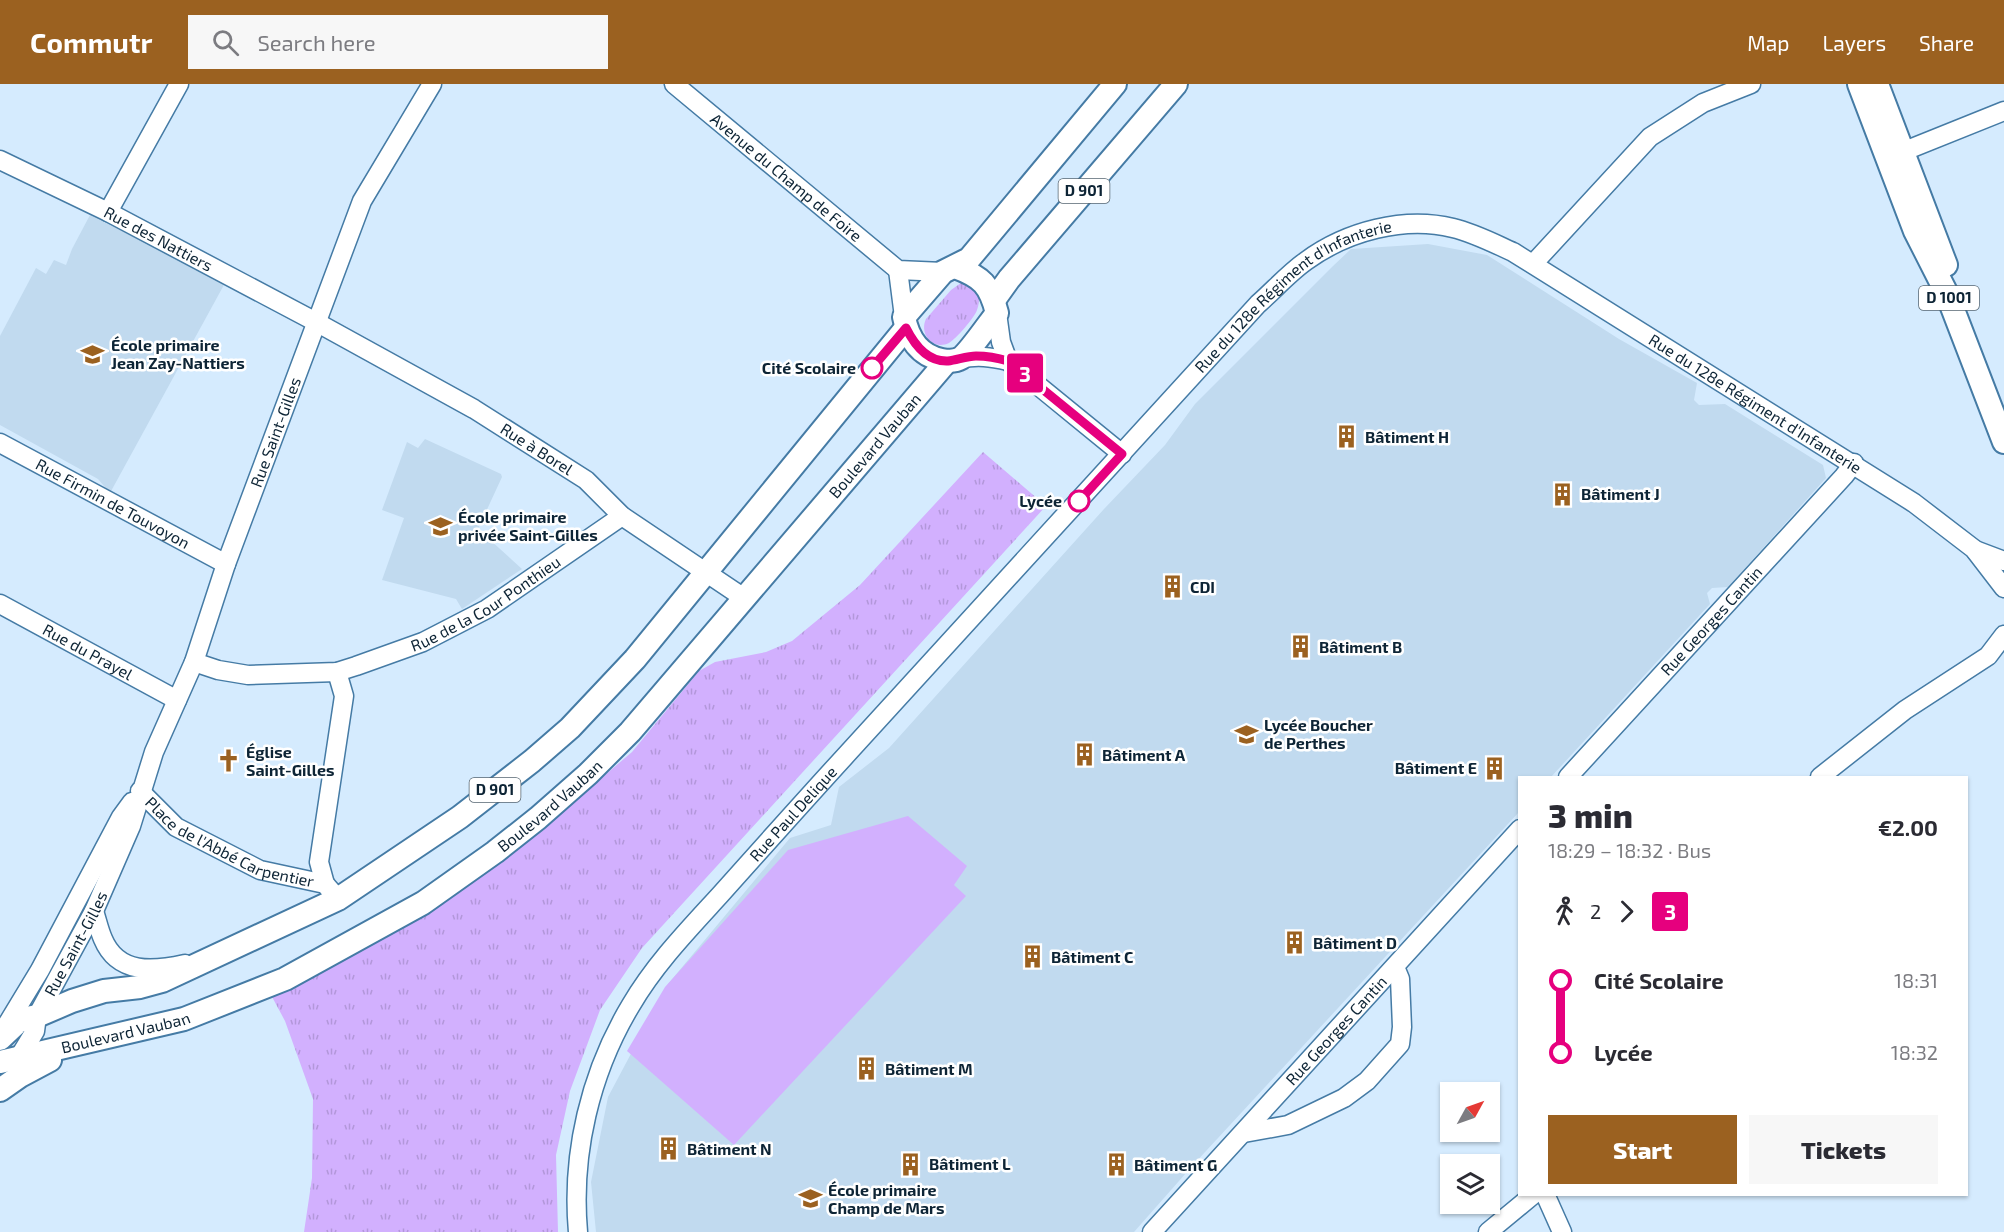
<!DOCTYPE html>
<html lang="en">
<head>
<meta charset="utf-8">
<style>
	body { margin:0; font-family:"Exo 2",sans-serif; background:#f7f7f7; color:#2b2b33; height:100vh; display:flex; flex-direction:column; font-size:22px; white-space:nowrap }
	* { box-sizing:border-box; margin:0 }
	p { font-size:20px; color:#7c7c81 }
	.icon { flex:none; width:33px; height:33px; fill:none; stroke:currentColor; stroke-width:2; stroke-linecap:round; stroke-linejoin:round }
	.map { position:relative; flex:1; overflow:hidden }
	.details { position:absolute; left:1518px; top:692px; width:450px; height:420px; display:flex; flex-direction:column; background:#fff; border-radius:0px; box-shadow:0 2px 4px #0004 }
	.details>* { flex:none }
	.badge { padding:0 12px; border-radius:4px; font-size:21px; line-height:39px }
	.needle { width:39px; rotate:50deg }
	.controls { position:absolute; left:1440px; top:998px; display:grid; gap:12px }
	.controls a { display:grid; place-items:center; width:60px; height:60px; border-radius:0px; background:#fff; box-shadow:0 2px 4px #0004; font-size:30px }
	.map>.badge { position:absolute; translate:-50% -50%; box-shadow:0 0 0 3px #fff }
	.legs { display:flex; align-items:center; gap:9px; height:66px; padding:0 30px; font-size:20px }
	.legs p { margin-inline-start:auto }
	.headline { display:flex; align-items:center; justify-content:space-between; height:102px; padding:0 30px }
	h1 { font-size:33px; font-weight:800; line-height:45px }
	.cta { display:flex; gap:12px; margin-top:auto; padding:12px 30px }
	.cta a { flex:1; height:69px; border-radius:0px; background:#9b6120; color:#fff; font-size:24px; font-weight:800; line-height:69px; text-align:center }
	.cta a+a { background:#f7f7f7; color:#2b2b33 }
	ul { padding:0 30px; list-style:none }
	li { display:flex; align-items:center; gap:21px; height:72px; font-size:22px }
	li i { display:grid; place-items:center; width:9px; height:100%; margin:0 8px; background:currentColor }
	li i::after { content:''; width:15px; height:15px; margin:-8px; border:4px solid; border-radius:50%; background:#fff }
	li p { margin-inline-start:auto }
	li:first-child i { background:linear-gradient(#0000 50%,currentColor 0) }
	li:last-child i { background:linear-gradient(currentColor 50%,#0000 0) }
	header { display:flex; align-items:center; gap:36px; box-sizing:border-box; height:84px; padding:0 30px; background:#9b6120; color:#fff }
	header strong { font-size:28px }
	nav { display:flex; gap:33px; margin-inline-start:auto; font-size:21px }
	.search { width:420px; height:54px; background:#f7f7f7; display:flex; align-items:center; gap:15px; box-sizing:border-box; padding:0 21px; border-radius:0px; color:#7c7c81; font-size:22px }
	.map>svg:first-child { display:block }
	.built { fill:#c1daef }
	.grass { fill:url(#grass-tufts) }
	.pitch { fill:#d2b0fe }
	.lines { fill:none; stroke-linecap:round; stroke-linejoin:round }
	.minor-casing { stroke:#457ba5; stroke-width:21 }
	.major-casing { stroke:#457ba5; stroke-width:26 }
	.minor { stroke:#fff; stroke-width:18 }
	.major { stroke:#fff; stroke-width:22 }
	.line-1-casing { stroke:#fff; stroke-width:14 }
	.line-1 { stroke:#e6007e; stroke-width:9 }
	.stop-1-dot { fill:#fff; stroke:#e6007e; stroke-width:3 }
	.labels { text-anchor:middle; stroke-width:5; stroke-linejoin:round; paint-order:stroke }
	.shield { fill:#fff; stroke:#566672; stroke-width:1.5 }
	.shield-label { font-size:15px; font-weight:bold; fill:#0d2435 }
	.street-label { font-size:16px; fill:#0d2435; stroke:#fff }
	.poi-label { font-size:16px; font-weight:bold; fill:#0d2435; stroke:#fff; text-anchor:start }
	.stop-label { font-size:16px; font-weight:bold; fill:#0d2435; stroke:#fff; text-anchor:end }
</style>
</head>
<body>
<header>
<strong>Commutr</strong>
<div class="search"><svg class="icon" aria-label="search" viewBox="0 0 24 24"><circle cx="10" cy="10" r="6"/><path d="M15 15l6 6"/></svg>Search here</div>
<nav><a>Map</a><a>Layers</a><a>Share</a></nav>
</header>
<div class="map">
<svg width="2004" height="1148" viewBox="0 0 2004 1148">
	<defs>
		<pattern id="grass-tufts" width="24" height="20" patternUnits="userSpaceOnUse" patternTransform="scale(1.5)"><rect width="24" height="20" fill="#d2b0fe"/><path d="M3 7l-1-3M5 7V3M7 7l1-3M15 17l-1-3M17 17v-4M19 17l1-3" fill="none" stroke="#b397da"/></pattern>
	</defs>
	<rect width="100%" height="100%" fill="#d5ebfe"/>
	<!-- built -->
	<g class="built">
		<polygon points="90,131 225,199 110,409 98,395 0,341 0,252 36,184 46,190 54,176 66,181 72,165"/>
		<polygon points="1428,160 1487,171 1619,255 1697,299 1694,316 1699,321 1725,320 1823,381 1826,394 1728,503 1712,504 1707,509 1710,520 1551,693 1520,693 1519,728 1194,1080 1134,1148 596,1148 591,1098 608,1013 668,900 790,754 831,741 839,703 889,664 1104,425 1165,361 1195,320 1333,182 1351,165"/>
		<polygon points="425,355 501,390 502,393 478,445 522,485 462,525 456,515 382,496 404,434 382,426 407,358 418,364"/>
	</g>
	<!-- grass -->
	<g class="grass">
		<path d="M961,199H969L979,211C979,216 979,221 977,226C975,233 956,255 949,259C932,267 919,249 926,235L951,206Z"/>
		<polygon points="983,368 1046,422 642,864 600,926 570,1007 556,1071 558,1148 304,1148 312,1094 313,1015 285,937 270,909 424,829 530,755 632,668 699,587 715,578 766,568 792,557 860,501"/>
	</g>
	<!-- pitch -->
	<polygon class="pitch" points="908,732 967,782 954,801 966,812 734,1061 627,967 665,903 788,766"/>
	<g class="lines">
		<defs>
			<g id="minor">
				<path id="s1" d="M674,0L898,186L943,188"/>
				<polyline points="1892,72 2004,27"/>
				<path id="s2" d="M0,76L108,128L316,238L474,325L586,396L622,432L744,514"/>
				<polyline points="108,128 179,0"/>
				<polyline points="1533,180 1650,53 1703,19 1751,0"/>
				<polyline points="898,186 904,233"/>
				<polyline points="997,229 1001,258 1008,277"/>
				<path d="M960,275C977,271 991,273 1008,277L1122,370"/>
				<path id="s3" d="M0,359L226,480"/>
				<polyline points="1975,466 2004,477"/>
				<path id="s4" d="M0,520L177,616"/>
				<path id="s5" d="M194,578L218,586L248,591L337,588L356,582L423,558L487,525L622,432"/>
				<path id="s6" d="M1568,693L1844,392L1854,379"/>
				<polyline points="1820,693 1905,626 1988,572 2004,551"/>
				<path id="s7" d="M140,707L176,743L260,786L325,800L338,815"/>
				<polyline points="325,800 319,778 344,612 337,588"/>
				<path d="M94,827C97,836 99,846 103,855C118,891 154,887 185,880"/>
				<polyline points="3,947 40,886 121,733 132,718"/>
				<path id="s8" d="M18,975L35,947L37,932L94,827L131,742L154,668L194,578L226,480L362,117L432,0"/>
				<polyline points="1244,1049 1288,1041 1344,1014 1367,997 1400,960 1402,943 1400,895 1395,883"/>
				<polyline points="1545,1110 1562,1148"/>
				<path id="s9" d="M578,1148C571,1070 590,989 631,921C655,880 688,846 720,811C762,764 804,717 847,670C984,520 1121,370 1258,220C1274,206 1289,189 1306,177C1347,147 1404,132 1453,144C1474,149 1493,159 1513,168L1914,419L1974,465L2004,504"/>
				<path id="s10" d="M1152,1148L1520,745"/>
				<polyline points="1488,1148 1534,1110"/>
			</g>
			<g id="major">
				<polyline points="1859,0 1915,147 1947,210 2004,358"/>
				<polyline points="1877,0 1946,181"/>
				<path d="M955,183C982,193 990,201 997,229C989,239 970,267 961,274C956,277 948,277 942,276C920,272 908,254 904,233L943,188L969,175L1115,0"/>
				<polyline points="994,216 1009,195 1176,0"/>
				<polyline points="0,955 18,938 27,934 37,932 72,917 104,907 140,903 162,897 338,815 460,733 532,677 570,644 635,575 906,244"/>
				<path id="s11" d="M0,978L184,935L285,895L423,819L495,768L538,734L588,690L630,648L947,277"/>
				<polyline points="0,1006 20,992 50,976"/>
			</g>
		</defs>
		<!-- minor casing -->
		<use href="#minor" class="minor-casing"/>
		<!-- major casing -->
		<use href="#major" class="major-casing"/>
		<!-- minor -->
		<use href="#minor" class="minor"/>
		<!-- major -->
		<use href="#major" class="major"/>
	</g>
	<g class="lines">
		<defs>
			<path id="line-1" d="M872,284L906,244C914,260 927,278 948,277C957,276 967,272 976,272C987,272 998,274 1008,277L1122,370L1079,417"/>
		</defs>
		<!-- line-1 casing -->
		<use href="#line-1" class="line-1-casing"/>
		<!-- line-1 -->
		<use href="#line-1" class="line-1"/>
	</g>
	<!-- icons -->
	<defs>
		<symbol id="school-bare" viewBox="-9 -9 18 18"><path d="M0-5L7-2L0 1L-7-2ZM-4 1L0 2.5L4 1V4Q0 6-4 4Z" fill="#9b6120" stroke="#fff" stroke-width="2.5" paint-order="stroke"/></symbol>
		<symbol id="building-bare" viewBox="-9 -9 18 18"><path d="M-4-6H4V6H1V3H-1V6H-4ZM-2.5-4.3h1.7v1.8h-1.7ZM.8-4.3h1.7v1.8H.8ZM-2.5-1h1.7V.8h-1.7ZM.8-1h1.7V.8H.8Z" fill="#9b6120" stroke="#fff" stroke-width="2.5" paint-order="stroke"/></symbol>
		<symbol id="church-bare" viewBox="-9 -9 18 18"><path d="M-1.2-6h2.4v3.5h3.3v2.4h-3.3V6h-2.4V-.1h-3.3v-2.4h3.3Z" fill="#9b6120" stroke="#fff" stroke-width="2.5" paint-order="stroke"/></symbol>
	</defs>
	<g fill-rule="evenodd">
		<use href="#school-bare" x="76" y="254" width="33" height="33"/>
		<use href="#building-bare" x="1330" y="336" width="33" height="33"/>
		<use href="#building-bare" x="1546" y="394" width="33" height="33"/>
		<use href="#school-bare" x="424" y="426" width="33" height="33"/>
		<use href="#building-bare" x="1156" y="486" width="33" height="33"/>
		<use href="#building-bare" x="1284" y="546" width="33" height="33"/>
		<use href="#school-bare" x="1230" y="634" width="33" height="33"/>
		<use href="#building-bare" x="1068" y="654" width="33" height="33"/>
		<use href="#church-bare" x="212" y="660" width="33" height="33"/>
		<use href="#building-bare" x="1478" y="668" width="33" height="33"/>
		<use href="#building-bare" x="1278" y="842" width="33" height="33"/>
		<use href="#building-bare" x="1016" y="856" width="33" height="33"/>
		<use href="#building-bare" x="850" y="968" width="33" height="33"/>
		<use href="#building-bare" x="652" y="1048" width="33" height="33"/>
		<use href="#building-bare" x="894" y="1064" width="33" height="33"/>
		<use href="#building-bare" x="1100" y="1064" width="33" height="33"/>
		<use href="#school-bare" x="794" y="1098" width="33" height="33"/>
	</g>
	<!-- markers -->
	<g class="stop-1-dot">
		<circle cx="872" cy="284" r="10"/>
		<circle cx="1079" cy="417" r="10"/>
	</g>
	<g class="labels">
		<!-- shield labels -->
		<g class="shield">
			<rect x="1058.5" y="95" width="51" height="24" rx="4.5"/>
			<rect x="1919" y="202" width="60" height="24" rx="4.5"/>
			<rect x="469.5" y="694" width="51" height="24" rx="4.5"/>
		</g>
		<g class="shield-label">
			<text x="1084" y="112">D 901</text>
			<text x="1949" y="219">D 1001</text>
			<text x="495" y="711">D 901</text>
		</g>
		<!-- street labels -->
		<g class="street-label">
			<text dy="6" stroke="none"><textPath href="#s1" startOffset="146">Avenue du Champ de Foire</textPath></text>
			<text dy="6" stroke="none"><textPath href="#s2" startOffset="177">Rue des Nattiers</textPath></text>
			<text dy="6" stroke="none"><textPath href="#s9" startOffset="1212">Rue du 128e Régiment d'Infanterie</textPath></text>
			<text dy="6" stroke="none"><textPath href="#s9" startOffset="1748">Rue du 128e Régiment d'Infanterie</textPath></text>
			<text dy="6" stroke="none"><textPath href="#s8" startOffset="680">Rue Saint-Gilles</textPath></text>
			<text dy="6" stroke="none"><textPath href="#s11" startOffset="1101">Boulevard Vauban</textPath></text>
			<text dy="6" stroke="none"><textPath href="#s2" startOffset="610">Rue à Borel</textPath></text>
			<text dy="6" stroke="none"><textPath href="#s3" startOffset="128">Rue Firmin de Touvoyon</textPath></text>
			<text dy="6" stroke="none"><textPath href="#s5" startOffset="309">Rue de la Cour Ponthieu</textPath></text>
			<text dy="6" stroke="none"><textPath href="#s6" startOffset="212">Rue Georges Cantin</textPath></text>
			<text dy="6" stroke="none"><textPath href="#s4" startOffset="100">Rue du Prayel</textPath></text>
			<text dy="6" stroke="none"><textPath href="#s11" startOffset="615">Boulevard Vauban</textPath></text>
			<text dy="6" stroke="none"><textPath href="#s9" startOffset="488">Rue Paul Delique</textPath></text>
			<text dy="6" stroke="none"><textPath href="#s7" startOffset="106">Place de l'Abbé Carpentier</textPath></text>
			<text dy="6" stroke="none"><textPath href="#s8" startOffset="130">Rue Saint-Gilles</textPath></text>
			<text dy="6" stroke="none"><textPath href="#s10" startOffset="273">Rue Georges Cantin</textPath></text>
			<text dy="6" stroke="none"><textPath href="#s11" startOffset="129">Boulevard Vauban</textPath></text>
		</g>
		<!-- poi labels -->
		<g class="poi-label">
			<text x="111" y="267">École primaire<tspan x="111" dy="18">Jean Zay-Nattiers</tspan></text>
			<text x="1365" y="359">Bâtiment H</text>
			<text x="1581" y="416">Bâtiment J</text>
			<text x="458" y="439">École primaire<tspan x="458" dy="18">privée Saint-Gilles</tspan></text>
			<text x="1190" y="509">CDI</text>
			<text x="1319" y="569">Bâtiment B</text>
			<text x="1264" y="647">Lycée Boucher<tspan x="1264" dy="18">de Perthes</tspan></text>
			<text x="246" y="674">Église<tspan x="246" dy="18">Saint-Gilles</tspan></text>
			<text x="1102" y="677">Bâtiment A</text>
			<text x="1477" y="690" text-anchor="end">Bâtiment E</text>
			<text x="1313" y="865">Bâtiment D</text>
			<text x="1051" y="879">Bâtiment C</text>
			<text x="885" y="991">Bâtiment M</text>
			<text x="687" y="1071">Bâtiment N</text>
			<text x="929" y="1086">Bâtiment L</text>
			<text x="1134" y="1087">Bâtiment G</text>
			<text x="828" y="1112">École primaire<tspan x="828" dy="18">Champ de Mars</tspan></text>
		</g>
		<!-- stop labels -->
		<g class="stop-label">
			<text x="856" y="290">Cité Scolaire</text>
			<text x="1062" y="423">Lycée</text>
		</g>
	</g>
</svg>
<div class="controls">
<a><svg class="needle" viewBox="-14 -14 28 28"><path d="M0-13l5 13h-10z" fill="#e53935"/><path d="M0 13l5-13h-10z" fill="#7c7c81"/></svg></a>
<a><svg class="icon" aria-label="layers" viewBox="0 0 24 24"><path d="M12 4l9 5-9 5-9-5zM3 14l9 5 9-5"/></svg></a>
</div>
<b class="badge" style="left:1025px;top:289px;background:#e6007e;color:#fff">3</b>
<section class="details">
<div class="headline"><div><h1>3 min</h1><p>18:29 – 18:32 · Bus</p></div><b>€2.00</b></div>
<div class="legs"><svg class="icon" aria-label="walk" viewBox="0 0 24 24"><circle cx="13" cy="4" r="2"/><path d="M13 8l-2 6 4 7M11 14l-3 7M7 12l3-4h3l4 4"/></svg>2<svg class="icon" aria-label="forward" viewBox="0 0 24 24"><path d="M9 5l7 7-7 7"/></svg><b class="badge" style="background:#e6007e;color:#fff">3</b></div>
<ul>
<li><i style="color:#e6007e"></i><b>Cité Scolaire</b><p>18:31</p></li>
<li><i style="color:#e6007e"></i><b>Lycée</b><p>18:32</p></li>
</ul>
<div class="cta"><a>Start</a><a>Tickets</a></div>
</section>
</div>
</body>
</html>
